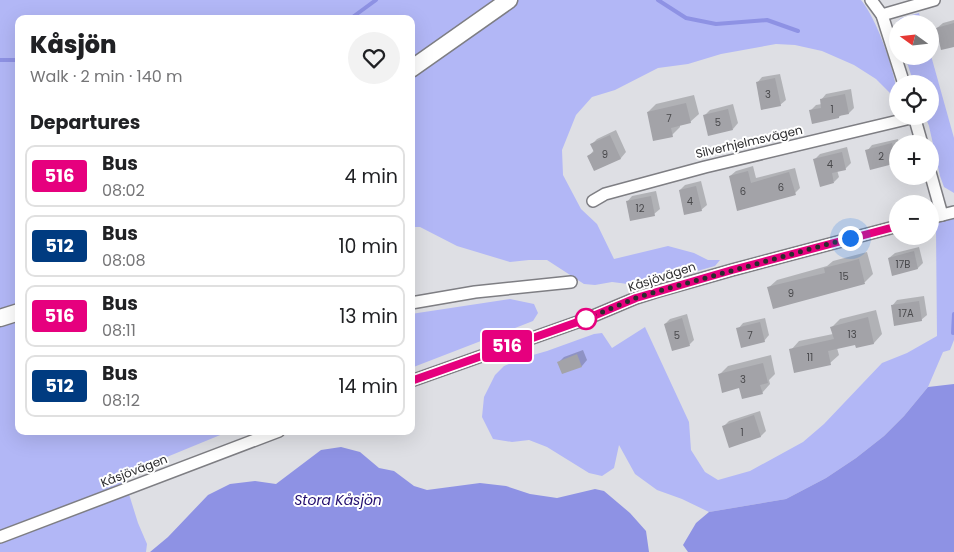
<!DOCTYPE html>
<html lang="en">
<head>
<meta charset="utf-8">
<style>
	body { margin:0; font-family:Poppins,sans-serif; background:#f2f2f2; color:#202124; height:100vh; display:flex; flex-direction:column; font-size:19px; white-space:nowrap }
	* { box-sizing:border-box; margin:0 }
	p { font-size:16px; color:#757577 }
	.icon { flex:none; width:28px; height:28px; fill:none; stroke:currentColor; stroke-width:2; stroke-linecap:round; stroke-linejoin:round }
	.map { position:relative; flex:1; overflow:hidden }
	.side { position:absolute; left:15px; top:15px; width:400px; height:420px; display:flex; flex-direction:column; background:#fff; border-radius:10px; box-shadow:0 5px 20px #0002 }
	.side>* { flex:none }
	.badge { padding:0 10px; border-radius:4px; font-size:18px; line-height:32px }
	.needle { width:32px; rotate:285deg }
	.tools { position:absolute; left:889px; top:15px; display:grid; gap:10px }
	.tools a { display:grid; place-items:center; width:50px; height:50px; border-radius:50%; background:#fff; box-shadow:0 5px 20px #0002; font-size:25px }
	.you { position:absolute; width:25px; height:25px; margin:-12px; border:4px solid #fff; border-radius:50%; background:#1a73e8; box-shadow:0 0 0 8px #1a73e833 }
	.map>.badge { position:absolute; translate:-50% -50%; box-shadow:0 0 0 2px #fff }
	h2 { padding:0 15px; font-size:19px; line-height:45px }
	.round { display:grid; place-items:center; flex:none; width:52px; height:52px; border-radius:26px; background:#f2f2f2 }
	.head { display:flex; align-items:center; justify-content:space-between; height:85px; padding:0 15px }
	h1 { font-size:24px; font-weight:800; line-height:38px }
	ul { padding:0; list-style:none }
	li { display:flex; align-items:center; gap:15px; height:62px; margin:0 10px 8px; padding:0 5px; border:2px solid #e0e0e0; border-radius:10px }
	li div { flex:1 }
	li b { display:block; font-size:19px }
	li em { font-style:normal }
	li .badge { min-width:55px; font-weight:700; text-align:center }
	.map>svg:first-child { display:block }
	.green { fill:#b2b7f6 }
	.water { fill:#8e92e4 }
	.shadow { fill:#0003 }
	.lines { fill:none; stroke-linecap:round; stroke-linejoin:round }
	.stream { stroke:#8e92e4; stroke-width:4 }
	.building { fill:#a3a3a8 }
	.street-casing { stroke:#7e7e83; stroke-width:14 }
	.secondary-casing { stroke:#7e7e83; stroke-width:19 }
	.street { stroke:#fff; stroke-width:11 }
	.secondary { stroke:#fff; stroke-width:16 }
	.line-casing { stroke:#fff; stroke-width:11 }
	.line { stroke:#e6007e; stroke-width:8 }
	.walk { stroke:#2b2b2d; stroke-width:5; stroke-dasharray:0 9 }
	.stop-dot { fill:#fff; stroke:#e6007e; stroke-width:2.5 }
	.labels { text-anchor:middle; stroke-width:4; stroke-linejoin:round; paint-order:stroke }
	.number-label { font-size:10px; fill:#49494c }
	.street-label { font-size:12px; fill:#2b2b2d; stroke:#fff }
	.water-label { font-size:14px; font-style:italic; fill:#230e6f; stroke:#fff }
</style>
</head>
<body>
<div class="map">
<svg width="954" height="552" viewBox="0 0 954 552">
	<rect width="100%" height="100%" fill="#dedfe4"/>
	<!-- green -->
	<g class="green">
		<path d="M0,0H861C876,17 897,75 897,97L891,94L876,79L854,65L822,51L795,45L776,44L721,54L688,64L658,68L615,90L592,97L576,115L562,150L563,175L581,209L597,224L614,259L668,246L694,253L708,260H720L715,266L644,286L612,282L595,285L584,284L547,260H529L510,262L457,246L420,227H411V19H19V431H230L123,475L138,523L147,544L146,552H0Z"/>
		<polygon points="919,13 922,24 898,24 897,32 895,24 901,18"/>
		<polygon points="930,52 954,138 954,193 944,187 940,176 929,126 925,116 930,116 930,84 914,84 905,56 930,56"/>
		<polygon points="954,218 954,340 950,350 943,352 928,387 904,416 884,436 856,458 826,478 786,499 709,512 682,499 657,490 635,474 619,445 614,468 602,476 589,473 547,447 529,440 512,442 493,439 482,417 484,397 495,375 504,366 526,357 547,351 594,334 602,333 612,348 645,327 689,422 691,450 705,472 718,480 750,471 803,442 824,424 882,363 907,353 937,336 936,231 938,223"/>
		<polygon points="510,299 534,304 538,313 533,321 411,368 411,349 415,348 411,314"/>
	</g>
	<!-- water -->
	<g class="water">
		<polygon points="954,384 954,552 688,552 683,545 696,523 709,512 786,499 826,478 856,458 884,436 904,416 928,387"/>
		<polygon points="341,447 360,452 379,468 394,471 414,486 427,490 480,483 506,486 530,494 557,498 595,489 604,491 630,513 646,531 649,552 150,552 168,537 208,495 230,484 255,481 276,484 321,450"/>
	</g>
	<!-- shadow -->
	<g class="shadow">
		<polygon points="954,20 954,45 937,28 943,23"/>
		<polygon points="780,74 786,100 780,105 757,83 762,77"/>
		<polygon points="851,89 854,108 849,113 841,115 839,117 810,111 816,105 822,104 821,100 826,94"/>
		<polygon points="694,95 699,114 690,122 680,125 680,127 672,135 648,112 656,104"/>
		<polygon points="733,104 738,123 733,129 705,115 710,110"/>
		<polygon points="616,130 626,152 621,158 595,170 589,156 594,150 592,144 597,139"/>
		<polygon points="898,139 899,144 898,144 898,161 871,168 867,151 872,145"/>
		<polygon points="847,147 851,163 845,169 837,170 839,177 834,182 815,159 820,154"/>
		<polygon points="753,166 756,178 795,168 800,188 795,193 738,209 730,176 736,171"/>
		<polygon points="701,181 707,205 701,210 680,190 685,185"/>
		<polygon points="656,191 660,209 654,214 627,202 632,196"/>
		<polygon points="919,247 923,263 918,268 893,274 889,258 895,253"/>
		<polygon points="867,252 873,274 865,282 768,288 777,280 827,266 833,261"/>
		<polygon points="924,296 927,315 921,320 892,306 897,300"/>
		<polygon points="876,310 882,334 874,343 857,347 856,344 837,348 839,355 830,363 791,350 799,341 833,334 832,327 840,319"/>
		<polygon points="687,314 694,340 689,345 665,324 670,319"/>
		<polygon points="765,318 769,335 764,341 738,329 743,323"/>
		<polygon points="583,350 587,360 582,366 563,373 559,362 564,357"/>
		<polygon points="771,355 775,374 769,380 770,384 762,393 740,387 719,375 728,366"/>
		<polygon points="760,411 766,431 761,436 730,446 724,426 729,421"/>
	</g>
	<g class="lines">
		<!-- stream -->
		<g class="stream">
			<polyline points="658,0 686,18 716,24 767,20 798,31"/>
			<polyline points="350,19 376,0"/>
			<polyline points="0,60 19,60"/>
			<polyline points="953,333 954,314"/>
		</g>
	</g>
	<!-- building -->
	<g class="building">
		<polygon points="954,23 954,47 941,50 936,28"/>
		<polygon points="775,78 781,106 761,110 756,82"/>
		<polygon points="845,94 849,114 839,116 839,118 812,124 809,110 821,108 820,99"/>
		<polygon points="686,103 691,123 671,128 673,137 653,141 647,112"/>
		<polygon points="728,109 733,130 708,136 703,115"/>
		<polygon points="610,135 621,159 594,171 587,156 594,152 590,144"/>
		<polygon points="892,143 897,163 870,170 865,150"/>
		<polygon points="842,152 846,170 832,173 834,183 820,187 813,159"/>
		<polygon points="748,171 751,183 789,172 796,195 737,211 729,176"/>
		<polygon points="696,186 702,211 684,215 679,190"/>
		<polygon points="651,196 655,216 630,221 626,201"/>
		<polygon points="914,251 918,269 892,276 888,258"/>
		<polygon points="859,259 865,284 773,309 767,287 825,273 824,268"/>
		<polygon points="919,301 922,321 894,326 891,305"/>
		<polygon points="868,317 874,344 856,348 855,345 828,351 831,365 794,373 789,349 834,339 830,327"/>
		<polygon points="682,318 690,346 672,351 664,324"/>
		<polygon points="760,322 765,342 741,348 736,328"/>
		<polygon points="577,354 582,367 562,374 557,362"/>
		<polygon points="763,363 768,383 760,385 763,394 742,399 739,388 722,393 718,374"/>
		<polygon points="754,415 761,437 729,448 722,426"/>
	</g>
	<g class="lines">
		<defs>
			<g id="street">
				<polyline points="871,0 882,15 904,84"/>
				<polyline points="882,15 934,0"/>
				<polyline points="914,116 922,144"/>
				<polyline points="930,172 942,215"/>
				<polyline points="593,201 605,194 705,167 915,117"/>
				<polyline points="930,218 954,212"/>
				<polyline points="411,303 475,292 571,282"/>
				<polyline points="411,381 586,319 636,298 655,292 732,270 898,226"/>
				<polyline points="0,537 279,431"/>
			</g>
			<g id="secondary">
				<polyline points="411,69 509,0"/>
				<polyline points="0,318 19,312"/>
			</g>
		</defs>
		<!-- street casing -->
		<use href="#street" class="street-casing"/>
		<!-- secondary casing -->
		<use href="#secondary" class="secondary-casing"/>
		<!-- street -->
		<use href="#street" class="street"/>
		<!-- secondary -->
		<use href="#secondary" class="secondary"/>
	</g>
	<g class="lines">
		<defs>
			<polyline id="line" points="411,381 586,319 636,298 732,270 898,226"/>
		</defs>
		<!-- line casing -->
		<use href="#line" class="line-casing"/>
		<!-- line -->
		<use href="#line" class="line"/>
		<!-- walk -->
		<polyline class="walk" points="586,319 636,298 655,292 850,238"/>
	</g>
	<!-- markers -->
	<circle class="stop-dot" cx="586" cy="319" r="10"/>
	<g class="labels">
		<!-- number labels -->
		<g class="number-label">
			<text x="768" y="98">3</text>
			<text x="832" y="113">1</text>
			<text x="669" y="122">7</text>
			<text x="718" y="126">5</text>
			<text x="605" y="158">9</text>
			<text x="881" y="160">2</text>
			<text x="830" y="168">4</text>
			<text x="781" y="191">6</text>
			<text x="743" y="195">6</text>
			<text x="690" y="205">4</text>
			<text x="640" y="212">12</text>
			<text x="903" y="268">17B</text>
			<text x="844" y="280">15</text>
			<text x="791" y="297">9</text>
			<text x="906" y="317">17A</text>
			<text x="852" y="338">13</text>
			<text x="677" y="339">5</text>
			<text x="750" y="339">7</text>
			<text x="810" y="361">11</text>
			<text x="743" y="383">3</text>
			<text x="742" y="436">1</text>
		</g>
		<!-- street labels -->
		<g class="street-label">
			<text transform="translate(749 142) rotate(-13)" y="4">Silverhjelmsvägen</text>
			<text transform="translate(662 277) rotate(-18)" y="4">Kåsjövägen</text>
			<text transform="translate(134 471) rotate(-21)" y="4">Kåsjövägen</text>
		</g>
		<!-- water labels -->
		<g class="water-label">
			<text x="338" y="505">Stora Kåsjön</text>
		</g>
	</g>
</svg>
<div class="tools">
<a><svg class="needle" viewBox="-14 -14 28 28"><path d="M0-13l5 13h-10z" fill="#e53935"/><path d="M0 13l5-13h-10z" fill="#757577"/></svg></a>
<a><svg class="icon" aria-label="locate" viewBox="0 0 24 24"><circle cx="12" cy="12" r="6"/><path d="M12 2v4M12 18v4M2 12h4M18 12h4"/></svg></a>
<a>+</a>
<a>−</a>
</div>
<div class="you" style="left:850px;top:238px"></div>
<b class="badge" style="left:507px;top:346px;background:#e6007e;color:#fff">516</b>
<section class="side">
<div class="head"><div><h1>Kåsjön</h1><p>Walk · 2 min · 140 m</p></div><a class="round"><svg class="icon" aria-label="heart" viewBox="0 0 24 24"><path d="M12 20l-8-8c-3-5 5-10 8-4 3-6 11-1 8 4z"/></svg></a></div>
<h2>Departures</h2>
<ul>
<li><span class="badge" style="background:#e6007e;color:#fff">516</span><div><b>Bus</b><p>08:02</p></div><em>4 min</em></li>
<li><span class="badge" style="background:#003b80;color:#fff">512</span><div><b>Bus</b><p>08:08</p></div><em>10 min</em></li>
<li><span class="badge" style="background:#e6007e;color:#fff">516</span><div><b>Bus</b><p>08:11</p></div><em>13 min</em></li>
<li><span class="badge" style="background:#003b80;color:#fff">512</span><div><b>Bus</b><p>08:12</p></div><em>14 min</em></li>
</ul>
</section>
</div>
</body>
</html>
